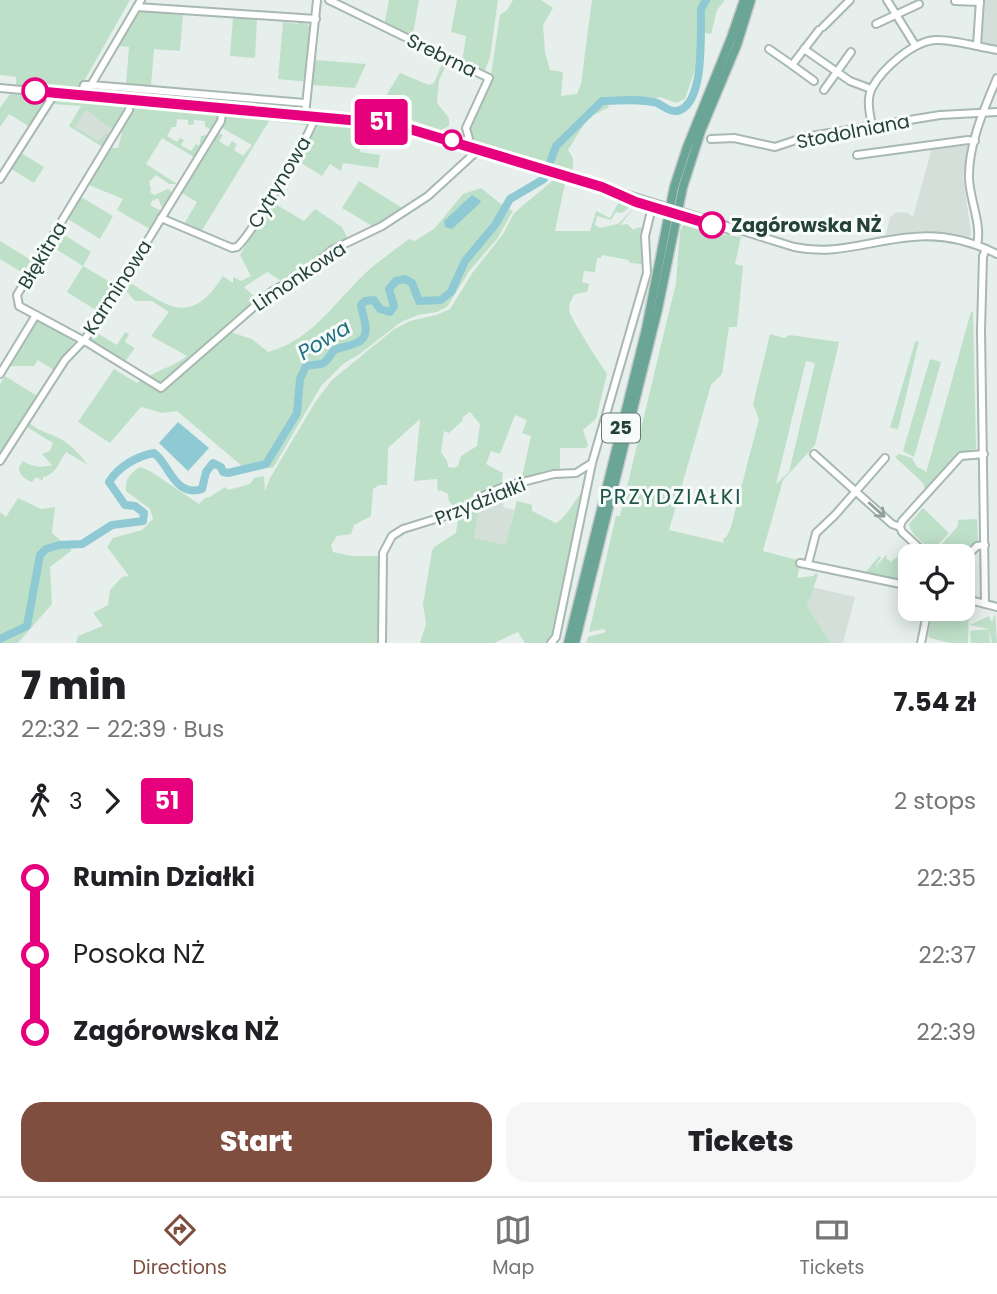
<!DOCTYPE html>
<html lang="en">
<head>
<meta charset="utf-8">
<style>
	body { margin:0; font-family:Poppins,sans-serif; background:#f6f6f6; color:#202124; height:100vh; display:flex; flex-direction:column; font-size:26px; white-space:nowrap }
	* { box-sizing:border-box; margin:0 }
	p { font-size:23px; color:#757577 }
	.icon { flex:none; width:38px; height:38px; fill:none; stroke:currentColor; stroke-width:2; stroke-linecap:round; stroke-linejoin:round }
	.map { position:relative; height:643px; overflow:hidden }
	.panel { display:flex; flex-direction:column; background:#fff; flex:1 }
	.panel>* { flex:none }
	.badge { padding:0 14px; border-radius:5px; font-size:24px; line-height:46px }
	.buttons { position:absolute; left:898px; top:544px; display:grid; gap:14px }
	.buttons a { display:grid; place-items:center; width:77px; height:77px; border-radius:14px; background:#fff; box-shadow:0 4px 18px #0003; font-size:35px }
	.map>.badge { position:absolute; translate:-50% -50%; box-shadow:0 0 0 4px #fff }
	.legs { display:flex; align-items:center; gap:10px; height:77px; padding:0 21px; font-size:23px }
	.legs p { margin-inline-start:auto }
	.head { display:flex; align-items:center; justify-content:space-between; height:119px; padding:0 21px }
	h1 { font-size:38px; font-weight:800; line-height:52px }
	.button { display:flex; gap:14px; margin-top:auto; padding:14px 21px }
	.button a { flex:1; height:80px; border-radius:21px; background:#7f4e3f; color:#fff; font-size:28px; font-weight:800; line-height:80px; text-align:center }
	.button a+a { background:#f6f6f6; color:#202124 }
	ul { padding:0 21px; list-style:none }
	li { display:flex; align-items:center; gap:24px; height:77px; font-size:26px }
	li i { display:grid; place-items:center; width:10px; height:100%; margin:0 9px; background:currentColor }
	li i::after { content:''; width:18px; height:18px; margin:-9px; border:5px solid; border-radius:50%; background:#fff }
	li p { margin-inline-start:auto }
	li:first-child i { background:linear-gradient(#0000 50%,currentColor 0) }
	li:last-child i { background:linear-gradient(currentColor 50%,#0000 0) }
	.tabs { display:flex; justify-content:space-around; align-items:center; height:98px; border-top:2px solid #e0e0e0; background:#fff; font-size:19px; color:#757577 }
	.tabs a { display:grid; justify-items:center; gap:4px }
	.tabs .current { color:#7f4e3f }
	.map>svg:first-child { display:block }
	.built { fill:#d4dfda }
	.green { fill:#bfe0c8; fill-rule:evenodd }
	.water { fill:#8ec9d4 }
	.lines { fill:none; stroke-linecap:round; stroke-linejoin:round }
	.river { stroke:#8ec9d4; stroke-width:8 }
	.minor-casing { stroke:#a8b8b2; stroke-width:10 }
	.major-casing { stroke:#c2cac8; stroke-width:11 }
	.minor { stroke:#fff; stroke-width:6 }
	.major { stroke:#6aa596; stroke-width:8 }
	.oneway { stroke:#92a09c }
	.line-1-casing { stroke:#fff; stroke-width:16 }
	.line-1 { stroke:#e6007e; stroke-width:10 }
	.stop-1-dot { fill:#fff; stroke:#e6007e; stroke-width:3.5 }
	.labels { text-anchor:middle; stroke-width:6; stroke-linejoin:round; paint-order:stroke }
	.shield { fill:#f7fbf9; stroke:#637a73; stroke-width:2 }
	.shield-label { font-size:18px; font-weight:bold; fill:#24423a }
	.street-label { font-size:19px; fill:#24423a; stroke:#f7fbf9 }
	.stop-label { font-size:19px; font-weight:bold; fill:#24423a; stroke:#f7fbf9; text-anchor:start }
	.water-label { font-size:21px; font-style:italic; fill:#1c6f80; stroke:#f7fbf9 }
	.neighbourhood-label { font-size:21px; letter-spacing:2px; fill:#1f5548; stroke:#f7fbf9 }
</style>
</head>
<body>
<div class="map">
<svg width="997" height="643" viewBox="0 0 997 643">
	<rect width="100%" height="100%" fill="#e6efeb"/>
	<!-- built -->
	<g class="built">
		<polygon points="983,0 997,0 997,48 983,45 980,43"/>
		<polygon points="85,101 124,108 101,146 69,126"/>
		<polygon points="968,142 963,177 971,233 969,239 921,231 886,235 890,217 897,212 908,213 913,217 932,148 955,146 956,143"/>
		<polygon points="488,498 504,502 503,507 514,510 505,546 474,538 479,510 483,503 487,504"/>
		<polygon points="812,587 855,597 843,643 831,643 807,606"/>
	</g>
	<!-- green -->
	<g class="green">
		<polygon points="0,0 130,0 78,92 27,85 16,87 16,77 0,75"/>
		<polygon points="389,0 419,0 412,39 384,26"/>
		<polygon points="457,0 498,0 490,57 484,73 462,62 466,36 451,32"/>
		<polygon points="513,0 541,0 553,8 543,25 545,52 550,70 563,72 561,96 577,94 581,84 592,0 725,0 717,10 711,34 705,33 704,43 685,99 676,103 660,97 656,99 606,99 609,107 588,118 568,150 573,158 573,172 476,143 469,125 492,83 491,75 500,15 507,10"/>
		<polygon points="142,10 183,14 180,51 154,49 151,86 126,85 129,47 117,46 135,14"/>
		<polygon points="233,18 257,20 255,58 230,56"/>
		<polygon points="299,21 309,25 311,31 308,82 278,79 283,22 298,24"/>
		<polygon points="444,59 448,61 439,80 437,103 449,118 449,126 441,130 390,113 388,115 360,100 362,96 377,101 384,99 400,73 429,85 434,83"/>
		<polygon points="314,60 366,64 355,88 312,85"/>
		<polygon points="90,87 298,103 303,106 302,111 296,112 87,94 85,89"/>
		<polygon points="10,94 51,98 30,127 9,114 0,127 0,108"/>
		<polygon points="55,98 123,104 125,107 112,129 86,110 75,127 98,141 107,133 110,134 103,147 69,126 81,106 53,104 42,120"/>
		<polygon points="135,106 220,113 220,117 211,130 205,126 205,121 194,120 193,125 188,125 188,120 177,119 176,127 172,127 167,136 177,142 180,138 184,140 181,145 191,151 196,144 199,146 201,136 207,135 194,157 162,138 146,164 177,184 169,184 156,175 149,182 151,189 150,192 154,195 168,189 172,192 162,208 158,198 152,201 150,205 161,211 150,229 117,210 123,199 89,185 109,148 118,148 122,132 121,127"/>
		<polygon points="225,113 311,120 310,124 306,125 269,121 201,232 184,224 197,202 180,192 217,132 223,135 219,141 228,147 232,141 237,144 234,150 243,156 252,145 219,126"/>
		<polygon points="324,121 383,127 382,137 379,139 363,137 360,152 380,155 378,168 343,163 341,171 330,164 322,176 298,161 316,127 319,122"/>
		<polygon points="21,153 44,167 34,183 11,169"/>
		<path d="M557,177L566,179L555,231H590L596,211L610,218L620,200L632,205L622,213L616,212L611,220L597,216L595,225L600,228L618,224L635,207L620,225L627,224L634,230L636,228L645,227V263L642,264L630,263L628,260L602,255L601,258H597L595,272L584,271L582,282L589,284L587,292L575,294C572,298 569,304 569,310C569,316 601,365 607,374L596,419L583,430L588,445L586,448H560V471L521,481L531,436L522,433L527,420L515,415L500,454L491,451L486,464L503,473L501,486L469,506L457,511L449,501L448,494L441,490L438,492L437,479L414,481L420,419L388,448L387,485H379L373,489L371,516L354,525L351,534L337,536L331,545L333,552L351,556H380L381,589L378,643H76L78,636L103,626L93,613L108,605L110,590L122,577L129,576L107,547L113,538L142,530L153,519L150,509L126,491C125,478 130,474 140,467L150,471L199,504L205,498L210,497L225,487L228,490L250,484L254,478L264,476L265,491L270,478L316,401L332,380L393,330L410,321L436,315L450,309L473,272L503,234L514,213ZM470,412L480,424L477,446L461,456L458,466L454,468L448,467L447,461L441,452L444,431L449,433L462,421L463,417Z"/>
		<polygon points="359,181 404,209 374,227 342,208"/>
		<path d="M481,188L501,204L513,211L497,239L470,270L447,307L437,312L418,315L401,322L361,353L343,364L321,386L273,468L242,466L177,411L162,413L141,407L110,443L78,422L114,369L137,383L142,380L158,388C186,377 206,353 227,331L252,339L268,352C315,339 336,299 371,268C383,258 396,249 409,239L415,241L435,228L463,194Z"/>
		<polygon points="81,197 113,216 100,239 68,219"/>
		<path d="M272,202L304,221L315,209L342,227L348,239L331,246L283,282L267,272L244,287L257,299L163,384H156L146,379C159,368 172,368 187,356L151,336L169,312L152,301H135L127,292V281C168,306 190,328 223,276L233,283V277L241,281L251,276L240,255Z"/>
		<path d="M685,222L719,234L741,237L735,264L743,266L737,327H729L722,374L711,385L669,530L724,543L723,539L727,536L731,527L759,419L753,404L770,334L784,338L790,335L839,342L815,445L783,480L763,551L801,561L797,578L813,576L816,573L818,575L807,606L831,643H586L588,637L606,632L604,629L589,632L616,516H620L676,283L680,231ZM806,361L815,363L789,472L776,484Z"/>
		<polygon points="60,232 91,252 83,266 115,285 99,312 67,292 83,266 51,246"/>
		<polygon points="0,241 31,260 23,273 0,259"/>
		<polygon points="971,312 973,312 976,449 958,453 925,490 923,483 895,457 899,454 912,458 917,467 924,470 926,473"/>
		<polygon points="39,319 76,339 54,370 38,360 34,366 9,366 36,320"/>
		<polygon points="95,332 117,345 125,332 129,334 125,342 135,348 123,364 91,341"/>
		<polygon points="919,341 898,429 890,428 915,342"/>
		<polygon points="930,359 941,362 914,457 903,451"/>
		<polygon points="5,376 37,396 0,454 0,384"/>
		<path d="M29,423C40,432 53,434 64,441C74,448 81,456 88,465L66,452C59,462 56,475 43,477V481L36,477L32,482C25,480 18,473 19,467L23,461C32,467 41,468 52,465L42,454L50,451L53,443L27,427Z"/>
		<path d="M584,491L552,640L547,643H525L518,632L494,643H420L426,624L423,604L432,551L434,547L456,533L458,518L461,515L489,496L487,504H483L479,510L474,538L505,545L517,501L532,505V511L556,523C570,514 573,500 584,491Z"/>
		<polygon points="18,498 41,509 55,507 52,533 72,550 50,567 52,604 18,643 0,643 0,512 6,517"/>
		<path d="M923,508L949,533L930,553C927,542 911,537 909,524Z"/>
		<polygon points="977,519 978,541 963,557 932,555 958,526 958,520"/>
		<polygon points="887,554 886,558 891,562 897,557 899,558 902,556 910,562 910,584 865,573 879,556 881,558 877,563 876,570 878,564"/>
		<polygon points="963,602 969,604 968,643 950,643 930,638 928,636 934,609 962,609"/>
		<polygon points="995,613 997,643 992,643 989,629 990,643 971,643 970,631 989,629 970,625 989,616 992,622"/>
	</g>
	<!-- water -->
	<g class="water">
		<polygon points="472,195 481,201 479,204 452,229 445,227 444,221"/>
		<polygon points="178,422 209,448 188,471 159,443"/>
	</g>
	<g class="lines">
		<!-- river -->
		<path class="river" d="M0,639L27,626L40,555L46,549L59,545L82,544L112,525L143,521L144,513L135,506L125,505L109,482C118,467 137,456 154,453C169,463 174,498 202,489L206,472L213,463L221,467L223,472L228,473L266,464L297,413L300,379L306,366C326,362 321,369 334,350C349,344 370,346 365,323C364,317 362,312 361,305L365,301L374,300L380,309L390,312L394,306L389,289L396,281L405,279L412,283L419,301L441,300L451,292L465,261L495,225L510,199L544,179L556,146L602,101C619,101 641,98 657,103C664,106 669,112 677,111C706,105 700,31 701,9L706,0"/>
		<defs>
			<g id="minor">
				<polyline points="329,0 489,78 466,128 471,146"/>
				<polyline points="887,0 915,45"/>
				<polyline points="955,1 980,2"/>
				<polyline points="137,7 316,19"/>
				<polyline points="876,24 919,4"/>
				<polyline points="823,27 850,0"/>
				<polyline points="977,46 980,0"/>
				<polyline points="769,49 792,65 819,30"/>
				<polyline points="804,49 850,81 871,89"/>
				<polyline points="792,65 814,81"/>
				<polyline points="91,85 305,103"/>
				<path d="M0,88L387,123L433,134L794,247C838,256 870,240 913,237C942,234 971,241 997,254"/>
				<polyline points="824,90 851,52"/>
				<polyline points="81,95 84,85 91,85 141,0"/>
				<polyline points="130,99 129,110 17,295 19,306 88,343 161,388 271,292 306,272 332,250 382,226 428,196 476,152 478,148"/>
				<polyline points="305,115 317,0"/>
				<path d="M872,126C870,115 866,99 872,88C882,69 914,40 937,40C956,40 978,47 997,50"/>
				<polyline points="711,139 734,138 775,147 805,137 940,115 997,112"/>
				<polyline points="857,155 968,140 975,141"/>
				<polyline points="0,179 55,93"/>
				<polyline points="617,194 636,202 730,230"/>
				<path d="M161,218L232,248L237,247C251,235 312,133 315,116"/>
				<path d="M977,245C982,224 970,201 969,179C968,145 984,109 997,78"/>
				<polyline points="0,374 36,315"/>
				<polyline points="814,454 892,524 900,527"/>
				<polyline points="0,461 65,360 85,339 105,310 221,121 223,107"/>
				<polyline points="928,556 902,532 900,527 902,521 961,456 984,454"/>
				<polyline points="962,561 977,546 985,545"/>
				<polyline points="800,563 910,586"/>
				<polyline points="808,564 816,533 835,515 885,458"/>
				<polyline points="962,598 997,607"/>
				<polyline points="985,604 981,331 983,256 986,249"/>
				<polyline points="382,643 383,553 392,536 403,529 468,509 485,495 503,487 554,474 576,473 592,463"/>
				<polyline points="551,643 556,637 592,463 647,273 645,236 652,207"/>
				<polyline points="921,643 928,609"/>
			</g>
			<g id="major">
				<polyline points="568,643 646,329 674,187 687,147 731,38 744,0"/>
				<polyline points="575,643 658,309 683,187 701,131 737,45 751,0"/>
			</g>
		</defs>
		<!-- minor casing -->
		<use href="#minor" class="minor-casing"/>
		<!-- major casing -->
		<use href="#major" class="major-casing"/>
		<!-- minor -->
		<use href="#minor" class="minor"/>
		<!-- major -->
		<use href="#major" class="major"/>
	</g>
	<!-- one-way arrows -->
	<defs><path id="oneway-shaft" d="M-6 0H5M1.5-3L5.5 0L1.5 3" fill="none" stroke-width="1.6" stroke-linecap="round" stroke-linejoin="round" transform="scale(1.75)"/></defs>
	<use class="oneway" href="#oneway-shaft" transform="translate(877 510) rotate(42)"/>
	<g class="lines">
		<defs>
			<polyline id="line-1" points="35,91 393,124 602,187 636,202 712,225"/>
		</defs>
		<!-- line-1 casing -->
		<use href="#line-1" class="line-1-casing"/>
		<!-- line-1 -->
		<use href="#line-1" class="line-1"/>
	</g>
	<!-- markers -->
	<g class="stop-1-dot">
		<circle cx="35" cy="91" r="12"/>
		<circle cx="452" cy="140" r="9"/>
		<circle cx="712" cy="225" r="12"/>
	</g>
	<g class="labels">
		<!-- shield labels -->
		<rect class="shield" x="602" y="413.5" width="38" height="29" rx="5"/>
		<g class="shield-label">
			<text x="621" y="434">25</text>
		</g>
		<!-- street labels -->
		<g class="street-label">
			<text transform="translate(442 55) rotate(26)" y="7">Srebrna</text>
			<text transform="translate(853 131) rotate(-11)" y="7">Stodolniana</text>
			<text transform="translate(279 182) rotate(-59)" y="7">Cytrynowa</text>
			<text transform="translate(42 255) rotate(-59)" y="7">Błękitna</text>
			<text transform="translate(299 276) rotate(-34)" y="7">Limonkowa</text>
			<text transform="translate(117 287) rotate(-57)" y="7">Karminowa</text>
			<text transform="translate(480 501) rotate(-22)" y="7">Przydziałki</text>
		</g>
		<!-- stop labels -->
		<g class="stop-label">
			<text x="731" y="232">Zagórowska NŻ</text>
		</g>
		<!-- water labels -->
		<g class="water-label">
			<text transform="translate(324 340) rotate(-31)" y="7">Powa</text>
		</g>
		<!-- neighbourhood labels -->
		<g class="neighbourhood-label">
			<text x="671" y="504">PRZYDZIAŁKI</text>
		</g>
	</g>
</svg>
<div class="buttons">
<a><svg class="icon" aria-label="locate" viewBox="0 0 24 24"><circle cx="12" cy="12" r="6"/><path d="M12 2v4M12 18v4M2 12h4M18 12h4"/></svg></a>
</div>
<b class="badge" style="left:381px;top:122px;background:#e6007e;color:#fff">51</b>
</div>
<section class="panel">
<div class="head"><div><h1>7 min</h1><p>22:32 – 22:39 · Bus</p></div><b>7.54 zł</b></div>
<div class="legs"><svg class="icon" aria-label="walk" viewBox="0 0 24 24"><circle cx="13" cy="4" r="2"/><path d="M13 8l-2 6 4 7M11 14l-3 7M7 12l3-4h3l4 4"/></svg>3<svg class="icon" aria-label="forward" viewBox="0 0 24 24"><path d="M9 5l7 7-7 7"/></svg><b class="badge" style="background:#e6007e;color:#fff">51</b><p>2 stops</p></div>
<ul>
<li><i style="color:#e6007e"></i><b>Rumin Działki</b><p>22:35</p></li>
<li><i style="color:#e6007e"></i><span>Posoka NŻ</span><p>22:37</p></li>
<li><i style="color:#e6007e"></i><b>Zagórowska NŻ</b><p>22:39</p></li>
</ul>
<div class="button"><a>Start</a><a>Tickets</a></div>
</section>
<nav class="tabs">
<a class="current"><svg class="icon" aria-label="directions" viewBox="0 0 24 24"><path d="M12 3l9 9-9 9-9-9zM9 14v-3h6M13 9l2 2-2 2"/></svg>Directions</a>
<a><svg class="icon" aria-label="map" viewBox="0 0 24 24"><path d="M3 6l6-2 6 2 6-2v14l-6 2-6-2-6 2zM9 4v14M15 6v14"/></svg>Map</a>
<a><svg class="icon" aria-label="tickets" viewBox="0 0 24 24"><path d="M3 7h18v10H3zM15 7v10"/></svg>Tickets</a>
</nav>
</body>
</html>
